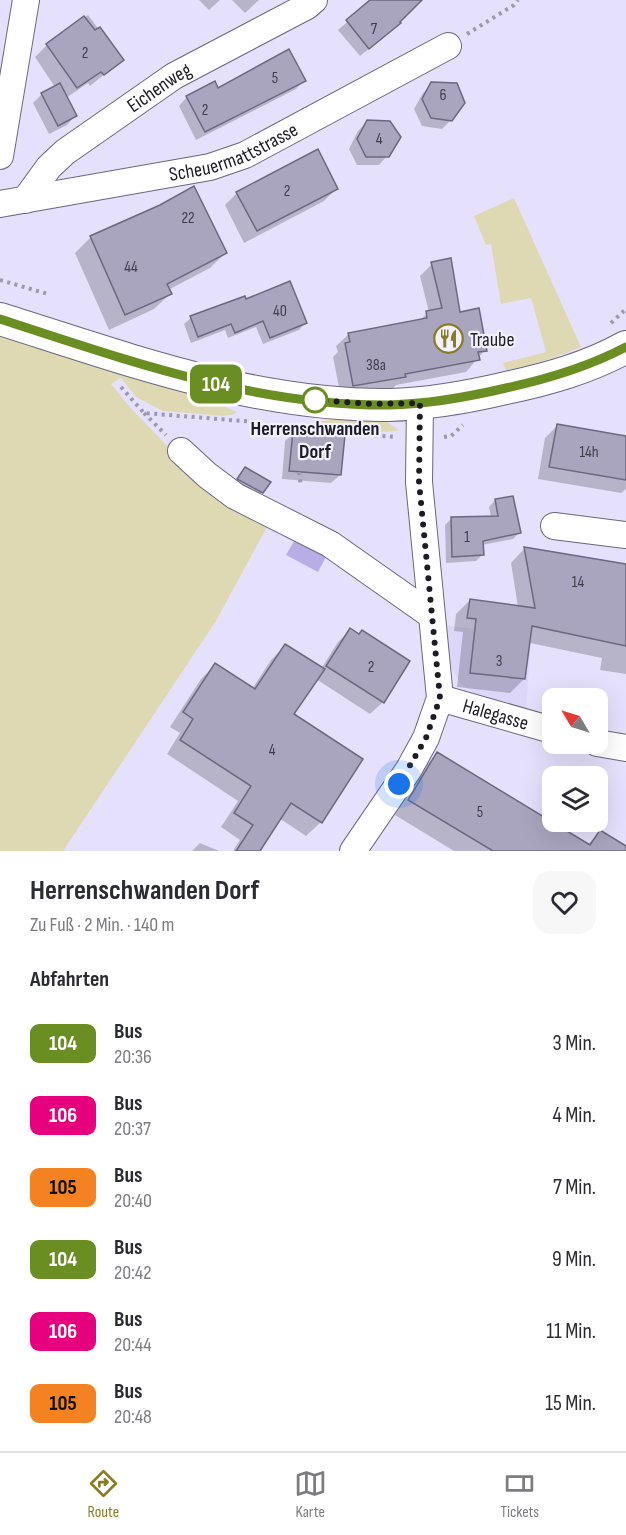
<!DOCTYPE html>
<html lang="de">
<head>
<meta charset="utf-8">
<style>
	body { margin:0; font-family:"Sofia Sans Condensed",sans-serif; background:#f7f7f7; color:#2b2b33; height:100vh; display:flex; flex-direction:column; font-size:22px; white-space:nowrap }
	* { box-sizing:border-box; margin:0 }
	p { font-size:20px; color:#7c7c81 }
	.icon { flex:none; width:33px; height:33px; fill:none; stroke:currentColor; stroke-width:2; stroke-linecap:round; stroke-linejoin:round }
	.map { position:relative; height:851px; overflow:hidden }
	.panel { display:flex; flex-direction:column; background:#fff; flex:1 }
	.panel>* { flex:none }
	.badge { padding:0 12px; border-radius:9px; font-size:21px; line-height:39px }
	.needle { width:39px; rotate:308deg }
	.controls { position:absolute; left:542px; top:688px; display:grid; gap:12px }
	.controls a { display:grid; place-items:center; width:66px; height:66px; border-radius:12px; background:#fff; box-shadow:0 6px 24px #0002; font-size:30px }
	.you { position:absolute; width:30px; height:30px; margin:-15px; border:4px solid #fff; border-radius:50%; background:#1a73e8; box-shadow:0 0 0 9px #1a73e833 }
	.map>.badge { position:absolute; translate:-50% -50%; box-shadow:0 0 0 3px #fff }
	h2 { padding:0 30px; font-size:22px; line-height:54px }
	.round { display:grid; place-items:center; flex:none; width:63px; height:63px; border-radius:18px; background:#f7f7f7 }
	.head { display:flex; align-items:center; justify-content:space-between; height:102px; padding:0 30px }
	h1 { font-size:28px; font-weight:700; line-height:45px }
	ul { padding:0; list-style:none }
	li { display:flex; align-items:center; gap:18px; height:72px; padding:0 30px }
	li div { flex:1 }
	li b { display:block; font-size:22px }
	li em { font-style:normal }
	li .badge { min-width:66px; font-weight:700; text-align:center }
	.menu { display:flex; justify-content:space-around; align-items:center; height:84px; border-top:2px solid #e1e1e2; background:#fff; font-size:16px; color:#7c7c81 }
	.menu a { display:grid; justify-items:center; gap:3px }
	.menu .selected { color:#8a7c22 }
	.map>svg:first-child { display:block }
	.built { fill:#dcd6f9 }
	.green { fill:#dfd9b3 }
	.water { fill:#b8aee5 }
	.shadow { fill:#0003 }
	.building { fill:#a9a5bf; stroke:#6d6881; stroke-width:1.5 }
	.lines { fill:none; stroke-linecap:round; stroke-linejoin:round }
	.minor-casing { stroke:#6a667f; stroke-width:28 }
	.major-casing { stroke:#6a667f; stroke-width:34 }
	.path { stroke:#9c99ae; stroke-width:4; stroke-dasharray:3 4.5; stroke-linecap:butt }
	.minor { stroke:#fff; stroke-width:26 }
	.major { stroke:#fff; stroke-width:32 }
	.line-casing { stroke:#fff; stroke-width:14 }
	.line { stroke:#6b8e23; stroke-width:9 }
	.walk { stroke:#1d1c26; stroke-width:6; stroke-dasharray:0 10.8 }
	.stop-dot { fill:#fff; stroke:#6b8e23; stroke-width:3 }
	.labels { text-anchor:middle; stroke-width:4.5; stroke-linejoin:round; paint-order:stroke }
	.number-label { font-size:16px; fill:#403e4c }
	.street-label { font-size:20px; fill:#1d1c26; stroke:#f2f0fc }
	.poi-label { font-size:20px; fill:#1d1c26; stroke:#f2f0fc; text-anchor:start }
	.stop-label { font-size:20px; font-weight:bold; fill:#1d1c26; stroke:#f2f0fc }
</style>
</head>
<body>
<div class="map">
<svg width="626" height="851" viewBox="0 0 626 851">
	<rect width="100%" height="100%" fill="#e5e1fd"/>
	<!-- built -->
	<polygon class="built" points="442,625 531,635 526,710 477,695 461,684 449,664"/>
	<!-- green -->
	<g class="green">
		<polygon points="514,198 581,347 556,357 507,372 503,363 546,352 531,298 501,304 491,244 486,245 474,216"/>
		<polygon points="0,331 198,396 237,412 234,414 224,416 163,411 136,397 121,378 111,384 128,405 219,500 268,525 216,621 63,851 0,851"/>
		<path d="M339,418L384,420L399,430C386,435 327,429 316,422Z"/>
	</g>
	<!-- water -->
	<polygon class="water" points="297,536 328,553 318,572 286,555"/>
	<!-- shadow -->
	<g class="shadow">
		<polygon points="199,0 220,0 209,10"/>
		<polygon points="232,0 259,0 245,13"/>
		<polygon points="373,0 421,0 390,32 360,56 338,30"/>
		<polygon points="88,15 122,60 90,86 88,83 66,98 75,116 67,125 49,134 33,103 42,94 55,87 35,57 47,45"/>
		<polygon points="304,80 296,89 196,140 179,106 187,97 217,90"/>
		<polygon points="432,84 451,120 442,129 422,126 414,109 423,93"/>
		<polygon points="367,122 387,156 379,165 357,165 349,149 358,131"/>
		<polygon points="337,188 324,201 244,243 225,205 237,193"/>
		<polygon points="91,237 225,253 210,268 168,290 170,294 154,309 109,330 75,253"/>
		<polygon points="432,264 459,314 485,350 466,372 396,385 392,389 341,397 333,357 338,352 336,346 349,334 419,321 429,312 420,276"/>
		<polygon points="246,301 305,323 299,330 263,344 256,327 228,338 225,330 191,343 184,324 191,318"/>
		<polygon points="557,426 626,437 626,489 621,493 538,479 545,438"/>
		<polygon points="294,433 340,475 331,483 282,479 285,441"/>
		<polygon points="242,472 268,483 258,497 235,483"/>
		<polygon points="495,500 519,533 513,539 482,545 482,555 476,561 446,563 445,525 451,519 491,517 489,507"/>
		<polygon points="524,549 626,566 626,674 600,670 602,658 530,643 524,679 510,693 457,687 463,632 454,631 456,614 470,600 518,607 511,563"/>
		<polygon points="350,630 383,702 370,714 316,679 292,715 321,822 306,836 279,818 258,851 233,851 240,840 221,827 238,801 167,754 180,733 170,727 201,679 215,665 252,689 271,660 285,646 321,669 338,642"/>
		<polygon points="437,754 587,845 600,832 626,847 626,851 454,851 395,815 422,769"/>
		<polygon points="200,843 219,851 192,851"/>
	</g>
	<!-- building -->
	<g class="building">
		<polygon points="370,0 422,0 400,22 401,23 369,49 346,20"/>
		<polygon points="84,16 95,30 100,27 124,60 104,75 101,72 77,88 46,44"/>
		<polygon points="289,49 306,81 205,132 186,96 215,81 218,88"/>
		<polygon points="431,82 457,83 465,103 452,121 431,118 422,99"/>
		<polygon points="60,83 77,116 58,126 41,93"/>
		<polygon points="367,120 390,121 401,137 389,157 366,157 357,139"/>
		<polygon points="318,149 338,189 257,231 236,192"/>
		<polygon points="194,186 227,253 167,284 172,294 125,315 90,236 160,205"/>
		<polygon points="451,258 460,312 479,308 487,351 478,352 480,360 405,374 406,377 353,386 345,343 350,342 348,333 427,318 426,311 442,308 431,262"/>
		<polygon points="290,281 307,323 270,338 263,321 235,333 231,324 198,337 190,316 245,296 246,299"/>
		<polygon points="557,424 626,436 626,480 549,467"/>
		<polygon points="293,431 345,435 341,475 289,471"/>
		<polygon points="245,467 271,482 263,493 237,479"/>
		<polygon points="513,496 521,533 483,541 484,555 452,557 451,517 498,516 495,499"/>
		<polygon points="524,547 626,564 626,646 532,626 525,679 470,673 476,619 467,618 470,599 535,608"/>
		<polygon points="350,628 359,634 362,630 410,661 384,703 326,666"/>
		<polygon points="285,644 325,669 294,714 363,759 322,823 291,803 260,851 236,851 253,825 234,813 251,786 180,740 193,719 183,712 215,663 255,689"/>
		<polygon points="437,752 590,845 600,830 626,846 626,851 493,851 408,800"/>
	</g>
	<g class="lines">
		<defs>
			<g id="minor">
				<polyline points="0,156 26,0"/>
				<path id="s1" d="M25,200L49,167L65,152L174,76L307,6L314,0"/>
				<path id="s2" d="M0,204L210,167L245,155L448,46"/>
				<polyline points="181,451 207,475 235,496 330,544 431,615"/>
				<polyline points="554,526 626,535"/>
				<path id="s3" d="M440,698L552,730"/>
				<polyline points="597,743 626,748"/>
				<polyline points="353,851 409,769 426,738 440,698 419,482 420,403"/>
			</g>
			<path id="major" d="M0,319C127,359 254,406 389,405C428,404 468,397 506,388C548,379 588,368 626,347"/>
		</defs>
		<!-- minor casing -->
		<use href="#minor" class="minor-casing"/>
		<!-- major casing -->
		<use href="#major" class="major-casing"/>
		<!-- path -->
		<g class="path">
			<polyline points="467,34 514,5 518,0"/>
			<polyline points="0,280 48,294"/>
			<polyline points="611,323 626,309"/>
			<polyline points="121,387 144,413 255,422"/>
			<polyline points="144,413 166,435"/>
			<polyline points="360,434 395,437"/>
			<polyline points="444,437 451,436 463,425"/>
			<polyline points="299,472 301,486"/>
		</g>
		<!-- minor -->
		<use href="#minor" class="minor"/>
		<!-- major -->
		<use href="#major" class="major"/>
	</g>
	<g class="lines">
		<defs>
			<path id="line" d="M0,319C126,360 254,406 389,405C428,404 468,397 506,388C548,379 588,367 626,347"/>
		</defs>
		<!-- line casing -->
		<use href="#line" class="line-casing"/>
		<!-- line -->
		<use href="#line" class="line"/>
		<!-- walk -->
		<polyline class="walk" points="315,400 372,404 420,403 419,482 440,698 426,738 399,784"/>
	</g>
	<!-- icons -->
	<defs>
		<symbol id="restaurant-ring" viewBox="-11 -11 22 22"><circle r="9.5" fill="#f2f0fc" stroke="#8a7c22" stroke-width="1.5"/><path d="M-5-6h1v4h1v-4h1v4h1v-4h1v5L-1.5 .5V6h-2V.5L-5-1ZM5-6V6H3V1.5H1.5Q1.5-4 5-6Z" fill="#8a7c22"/></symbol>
	</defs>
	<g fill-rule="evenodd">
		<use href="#restaurant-ring" x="432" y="322" width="33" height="33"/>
	</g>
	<!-- markers -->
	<circle class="stop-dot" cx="315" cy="400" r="12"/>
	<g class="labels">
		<!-- number labels -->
		<g class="number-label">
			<text x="374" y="34">7</text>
			<text x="85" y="58">2</text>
			<text x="275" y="83">5</text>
			<text x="443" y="100">6</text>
			<text x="205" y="115">2</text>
			<text x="379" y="144">4</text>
			<text x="287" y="196">2</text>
			<text x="188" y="223">22</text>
			<text x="131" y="272">44</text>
			<text x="280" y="316">40</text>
			<text x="376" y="370">38a</text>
			<text x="589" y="457">14h</text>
			<text x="467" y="542">1</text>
			<text x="578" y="587">14</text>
			<text x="499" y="666">3</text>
			<text x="371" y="672">2</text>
			<text x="272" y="755">4</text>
			<text x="480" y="817">5</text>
		</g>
		<!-- street labels -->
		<g class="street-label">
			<text dy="7" stroke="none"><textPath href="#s1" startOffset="177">Eichenweg</textPath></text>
			<text dy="7" stroke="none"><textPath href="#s2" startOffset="240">Scheuermattstrasse</textPath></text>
			<text dy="7" stroke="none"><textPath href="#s3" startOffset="58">Halegasse</textPath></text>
		</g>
		<!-- poi labels -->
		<g class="poi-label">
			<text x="470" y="346">Traube</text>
		</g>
		<!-- stop labels -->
		<g class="stop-label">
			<text x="315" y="435">Herrenschwanden<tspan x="315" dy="23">Dorf</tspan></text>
		</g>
	</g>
</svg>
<div class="controls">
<a><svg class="needle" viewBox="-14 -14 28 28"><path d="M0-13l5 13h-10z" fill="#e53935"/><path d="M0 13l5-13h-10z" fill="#7c7c81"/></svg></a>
<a><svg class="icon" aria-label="layers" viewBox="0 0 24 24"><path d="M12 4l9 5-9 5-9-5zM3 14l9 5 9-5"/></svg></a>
</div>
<div class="you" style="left:399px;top:784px"></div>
<b class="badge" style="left:216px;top:384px;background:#6b8e23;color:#fff">104</b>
</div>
<section class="panel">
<div class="head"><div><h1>Herrenschwanden Dorf</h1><p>Zu Fuß · 2 Min. · 140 m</p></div><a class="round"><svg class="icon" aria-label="heart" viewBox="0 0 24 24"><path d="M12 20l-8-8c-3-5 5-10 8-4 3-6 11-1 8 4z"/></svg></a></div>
<h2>Abfahrten</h2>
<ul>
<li><span class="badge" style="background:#6b8e23;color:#fff">104</span><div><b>Bus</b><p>20:36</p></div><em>3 Min.</em></li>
<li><span class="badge" style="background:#e6007e;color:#fff">106</span><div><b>Bus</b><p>20:37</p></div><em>4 Min.</em></li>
<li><span class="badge" style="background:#f58220;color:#111">105</span><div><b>Bus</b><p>20:40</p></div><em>7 Min.</em></li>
<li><span class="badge" style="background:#6b8e23;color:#fff">104</span><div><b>Bus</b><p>20:42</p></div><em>9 Min.</em></li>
<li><span class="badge" style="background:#e6007e;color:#fff">106</span><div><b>Bus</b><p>20:44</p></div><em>11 Min.</em></li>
<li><span class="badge" style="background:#f58220;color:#111">105</span><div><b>Bus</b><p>20:48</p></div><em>15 Min.</em></li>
</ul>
</section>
<nav class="menu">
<a class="selected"><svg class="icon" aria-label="directions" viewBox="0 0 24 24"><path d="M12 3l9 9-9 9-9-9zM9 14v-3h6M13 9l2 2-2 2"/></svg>Route</a>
<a><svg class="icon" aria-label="map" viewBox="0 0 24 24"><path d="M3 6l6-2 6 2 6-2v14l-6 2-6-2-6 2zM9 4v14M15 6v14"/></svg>Karte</a>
<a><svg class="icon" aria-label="tickets" viewBox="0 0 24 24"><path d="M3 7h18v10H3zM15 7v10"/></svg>Tickets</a>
</nav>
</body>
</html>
